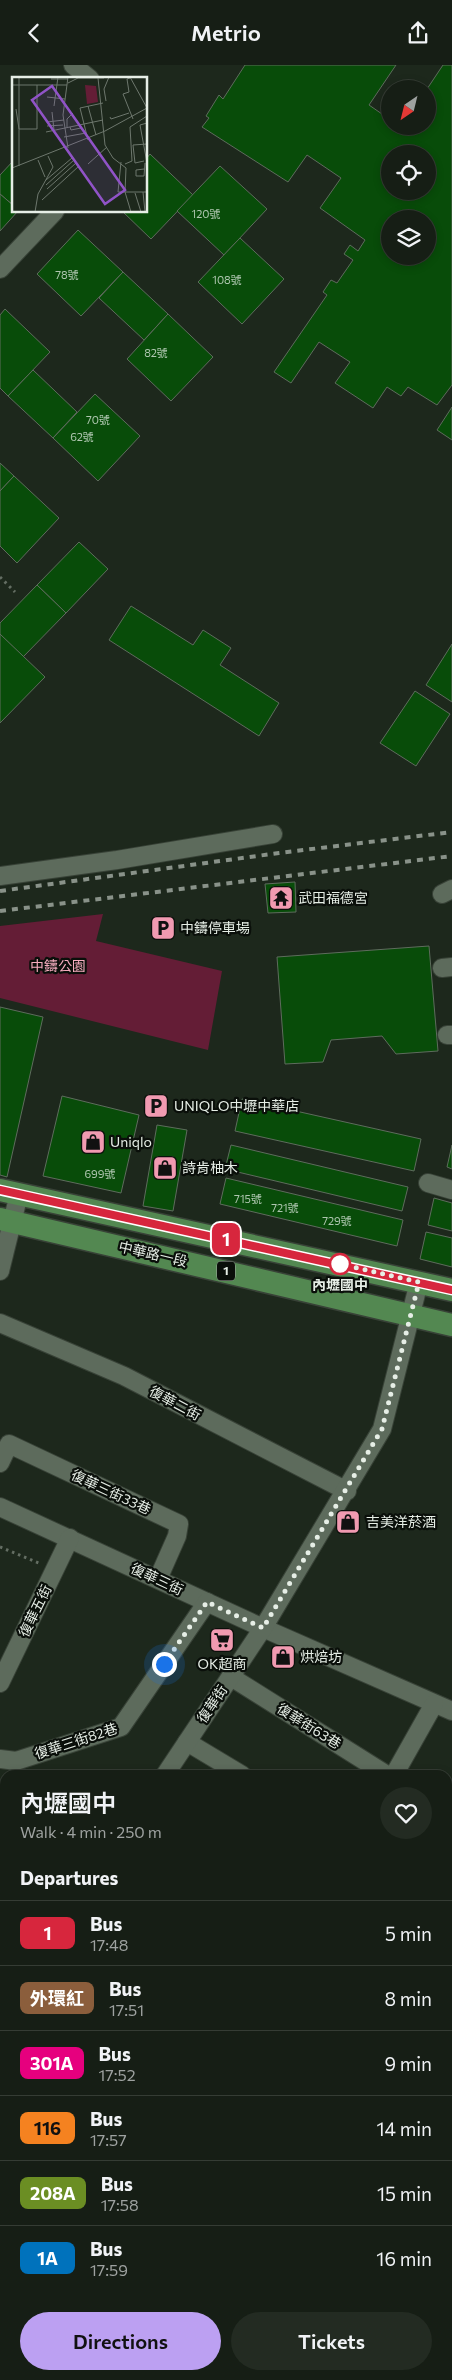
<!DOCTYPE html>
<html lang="en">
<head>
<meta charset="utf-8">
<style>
	body { margin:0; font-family:Commissioner,"Noto Sans TC",sans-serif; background:#232b22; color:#f1f3f6; height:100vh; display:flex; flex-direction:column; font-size:19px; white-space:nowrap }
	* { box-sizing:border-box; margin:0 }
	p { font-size:16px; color:#9ea2a0 }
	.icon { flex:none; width:28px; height:28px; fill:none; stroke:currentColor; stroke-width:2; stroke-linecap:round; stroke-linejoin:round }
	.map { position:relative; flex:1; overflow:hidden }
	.panel { position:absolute; left:0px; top:1705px; width:452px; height:610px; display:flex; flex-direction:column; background:#161e15; border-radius:15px 15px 0 0; box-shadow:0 2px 8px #0003,0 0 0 1px #353c34 }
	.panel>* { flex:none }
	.badge { padding:0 10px; border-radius:8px; font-size:18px; line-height:32px }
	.needle { width:32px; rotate:215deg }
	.tools { position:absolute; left:381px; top:15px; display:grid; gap:10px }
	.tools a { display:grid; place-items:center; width:55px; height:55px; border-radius:50%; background:#161e15; box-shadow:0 2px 8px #0003,0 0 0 1px #353c34; font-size:25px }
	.you { position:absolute; width:25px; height:25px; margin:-12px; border:4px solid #fff; border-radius:50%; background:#1a73e8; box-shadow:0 0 0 8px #1a73e833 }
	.map>.badge { position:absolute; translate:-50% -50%; box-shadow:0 0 0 2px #fff }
	h2 { padding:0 20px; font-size:19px; line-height:45px }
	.round { display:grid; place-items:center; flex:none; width:52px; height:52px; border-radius:26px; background:#232b22 }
	.overview { display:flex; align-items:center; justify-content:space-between; height:85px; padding:0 20px }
	h1 { font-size:24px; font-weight:600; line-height:38px }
	.button { display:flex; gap:10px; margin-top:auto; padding:10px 20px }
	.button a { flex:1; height:58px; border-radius:30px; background:#bca0f2; color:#111; font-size:20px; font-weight:600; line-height:58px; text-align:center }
	.button a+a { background:#232b22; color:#f1f3f6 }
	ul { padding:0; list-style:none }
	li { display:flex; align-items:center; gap:15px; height:65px; padding:0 20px; border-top:1px solid #353c34 }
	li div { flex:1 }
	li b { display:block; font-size:19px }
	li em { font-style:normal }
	li .badge { min-width:55px; font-weight:700; text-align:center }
	header { display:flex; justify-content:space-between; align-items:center; height:65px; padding:0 20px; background:#161e15; font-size:22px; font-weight:600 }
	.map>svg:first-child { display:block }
	.green { fill:#641d36 }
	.building { fill:#084c09; stroke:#5e6c5d; fill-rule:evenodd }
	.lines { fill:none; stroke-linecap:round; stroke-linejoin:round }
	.minor-casing { stroke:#384237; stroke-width:20 }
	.major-casing { stroke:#384237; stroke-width:25 }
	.path { stroke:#646e63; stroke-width:3; stroke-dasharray:2.5 4; stroke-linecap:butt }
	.minor { stroke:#5d6b5c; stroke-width:18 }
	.major { stroke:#538851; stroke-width:22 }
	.rail { stroke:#899289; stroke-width:4; stroke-dasharray:6 6; stroke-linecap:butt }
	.line-casing { stroke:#fff; stroke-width:11 }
	.line { stroke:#d7263d; stroke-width:8 }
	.walk { stroke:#e6eee6; stroke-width:5; stroke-dasharray:0 9 }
	.stop-dot { fill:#fff; stroke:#d7263d; stroke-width:2.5 }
	.labels { text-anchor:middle; stroke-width:4.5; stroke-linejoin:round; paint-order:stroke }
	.number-label { font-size:11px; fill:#aec6af }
	.shield { fill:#0a0f0a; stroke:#a4aba4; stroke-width:1 }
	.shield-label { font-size:12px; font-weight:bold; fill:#e6eee6 }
	.poi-label { font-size:14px; fill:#e6eee6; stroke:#0a0f0a; text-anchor:start }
	.park-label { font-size:14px; fill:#f4acbe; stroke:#0a0f0a }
	.street-label { font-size:14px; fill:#e6eee6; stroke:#0a0f0a }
	.stop-label { font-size:14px; font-weight:bold; fill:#e6eee6; stroke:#0a0f0a }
	.inset-road { fill:none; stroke:#6d776d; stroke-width:1 }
	.view { fill:#9053c7; fill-opacity:0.15; stroke:#9053c7; stroke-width:2.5 }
	.inset-edge { fill:none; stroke:#e6eee6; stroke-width:2.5 }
</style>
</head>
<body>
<header><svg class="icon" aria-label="back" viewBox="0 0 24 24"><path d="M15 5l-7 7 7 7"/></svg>Metrio<svg class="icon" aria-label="share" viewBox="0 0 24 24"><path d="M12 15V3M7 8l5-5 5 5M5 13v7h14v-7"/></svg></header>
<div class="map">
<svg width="452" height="2315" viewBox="0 0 452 2315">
	<rect width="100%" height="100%" fill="#1d281c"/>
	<!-- green -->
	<polygon class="green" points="103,849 96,876 222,906 208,985 0,933 0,861"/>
	<!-- building -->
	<g class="building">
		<path d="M245,0H396L369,40L382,49L390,39V61H428L427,24L443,0H452V320L437,340L408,322L401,331L387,322L373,343L335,318L350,297L319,277L291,318L274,307L327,230L323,227L331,215L337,218L353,195L344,189L350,180L358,186L365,175L320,143L341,113L307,90L288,117L202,62L209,53L206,51L219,30L223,34ZM390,89H428V126H390ZM390,154H428V191H390Z"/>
		<polygon points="150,89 193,130 151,174 122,146 146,146 146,94"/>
		<polygon points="14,95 14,141 0,129 0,110"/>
		<polygon points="220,101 267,144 224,190 177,146"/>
		<polygon points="0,129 14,141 14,146 18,146 0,166"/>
		<polygon points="78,165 123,207 81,251 37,209"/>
		<polygon points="240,173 284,214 242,259 198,217"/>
		<polygon points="123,207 168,249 144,275 99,233"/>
		<polygon points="5,244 50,287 8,331 0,323 0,250"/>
		<polygon points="168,249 213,292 171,336 127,294"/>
		<polygon points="33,305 77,347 53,373 8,331"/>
		<polygon points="95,329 140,371 98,416 53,373"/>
		<polygon points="452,342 452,375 437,365"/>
		<polygon points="0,398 14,411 0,426"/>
		<polygon points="14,411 59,453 17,498 0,481 0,426"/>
		<polygon points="79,477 108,504 66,548 37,520"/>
		<polygon points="37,520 66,548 23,592 0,569 0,558"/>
		<polygon points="131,541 193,580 203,565 231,583 220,600 279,638 259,671 109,575"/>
		<polygon points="0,569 45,612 0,658"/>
		<polygon points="452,579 452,637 426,620"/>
		<polygon points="415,626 450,649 416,701 380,678"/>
		<polygon points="295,817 296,847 268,848 265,819"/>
		<polygon points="429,881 438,986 396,989 382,971 331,975 323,997 285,999 277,892"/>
		<polygon points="0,942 43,952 7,1112 0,1110"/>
		<polygon points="62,1031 139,1050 121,1128 43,1111"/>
		<polygon points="242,1034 421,1074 414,1106 235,1066"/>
		<polygon points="157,1060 187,1065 173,1146 143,1141"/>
		<polygon points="231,1080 408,1122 402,1146 225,1104"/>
		<polygon points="452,1080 452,1104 447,1102"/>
		<polygon points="226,1113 403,1155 397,1181 220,1139"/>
		<polygon points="434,1133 452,1138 452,1166 428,1160"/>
		<polygon points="426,1167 452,1173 452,1202 420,1194"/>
		<polygon points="0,1795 5,1798 5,1828 0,1825"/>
	</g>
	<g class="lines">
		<defs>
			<g id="minor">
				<polyline points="73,0 90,14"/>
				<polyline points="0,204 55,146"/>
				<polyline points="0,811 117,795 273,769"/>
				<polyline points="442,829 452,824"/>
				<polyline points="442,903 452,902"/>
				<polyline points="447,970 452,970"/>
				<polyline points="428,1118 452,1125"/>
				<polyline points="0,1206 19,1129"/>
				<polyline points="0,1258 124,1311 347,1426"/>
				<polyline points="0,1398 9,1379 179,1459 177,1471 158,1514"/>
				<polyline points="0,1442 263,1563 452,1646"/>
				<polyline points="231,1612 387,1710"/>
				<polyline points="0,1618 70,1473"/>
				<polyline points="187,1677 242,1710"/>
				<polyline points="0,1694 16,1696 121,1662 207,1537"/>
				<polyline points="165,1710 263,1563 382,1364 419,1217"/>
				<polyline points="394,1710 434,1639"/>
				<polyline points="448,1746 452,1748"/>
				<polyline points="0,1918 5,1912"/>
				<polyline points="0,2037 5,2041"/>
				<polyline points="448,2153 452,2147"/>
				<polyline points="0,2199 5,2194"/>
				<polyline points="24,2315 28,2310"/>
				<polyline points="333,2315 336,2310"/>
			</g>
			<g id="major">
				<polyline points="0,1125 452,1225"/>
				<polyline points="0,1154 452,1260"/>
			</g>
		</defs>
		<!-- minor casing -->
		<use href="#minor" class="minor-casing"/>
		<!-- major casing -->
		<use href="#major" class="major-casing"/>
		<!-- path -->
		<g class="path">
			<polyline points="0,512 15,527"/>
			<polyline points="0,1482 41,1499"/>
		</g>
		<!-- minor -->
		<use href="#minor" class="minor"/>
		<!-- major -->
		<use href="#major" class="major"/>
		<!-- rail -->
		<g class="rail">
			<polyline points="0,826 279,788 452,767"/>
			<polyline points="0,846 452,791"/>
		</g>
	</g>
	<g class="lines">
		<defs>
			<polyline id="line" points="0,1125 452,1225"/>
		</defs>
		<!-- line casing -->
		<use href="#line" class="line-casing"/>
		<!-- line -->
		<use href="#line" class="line"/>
		<!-- walk -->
		<polyline class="walk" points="164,1599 207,1537 263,1563 382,1364 419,1217 340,1199"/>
	</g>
	<!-- icons -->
	<defs>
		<symbol id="temple-square" viewBox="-11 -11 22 22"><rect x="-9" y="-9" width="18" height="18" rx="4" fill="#f19ab1" stroke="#0a0f0a"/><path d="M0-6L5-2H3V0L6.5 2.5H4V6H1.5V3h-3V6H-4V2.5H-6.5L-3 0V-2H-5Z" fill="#111"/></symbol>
		<symbol id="parking-square" viewBox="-11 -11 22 22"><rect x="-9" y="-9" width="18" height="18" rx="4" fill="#f19ab1" stroke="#0a0f0a"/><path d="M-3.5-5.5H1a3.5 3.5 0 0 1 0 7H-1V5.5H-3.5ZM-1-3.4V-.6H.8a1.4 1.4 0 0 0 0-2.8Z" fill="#111"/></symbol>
		<symbol id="shop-square" viewBox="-11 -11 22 22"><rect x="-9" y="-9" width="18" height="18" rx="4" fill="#f19ab1" stroke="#0a0f0a"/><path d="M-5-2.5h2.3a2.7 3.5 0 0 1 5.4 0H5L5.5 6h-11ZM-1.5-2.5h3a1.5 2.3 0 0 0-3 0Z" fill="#111"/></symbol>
		<symbol id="supermarket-square" viewBox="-11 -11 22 22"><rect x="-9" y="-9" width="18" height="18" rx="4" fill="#f19ab1" stroke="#0a0f0a"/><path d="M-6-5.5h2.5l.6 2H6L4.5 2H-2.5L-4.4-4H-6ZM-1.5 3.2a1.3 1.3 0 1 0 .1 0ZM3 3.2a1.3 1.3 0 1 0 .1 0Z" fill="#111"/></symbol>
	</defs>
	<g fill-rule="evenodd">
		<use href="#temple-square" x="267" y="819" width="28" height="28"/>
		<use href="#parking-square" x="149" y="849" width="28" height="28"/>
		<use href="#parking-square" x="142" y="1027" width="28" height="28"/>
		<use href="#shop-square" x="79" y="1063" width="28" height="28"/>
		<use href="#shop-square" x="151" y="1089" width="28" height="28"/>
		<use href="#shop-square" x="334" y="1443" width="28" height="28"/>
		<use href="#supermarket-square" x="208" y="1561" width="28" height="28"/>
		<use href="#shop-square" x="269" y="1578" width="28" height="28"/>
	</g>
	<!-- markers -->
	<circle class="stop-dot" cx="340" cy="1199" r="10"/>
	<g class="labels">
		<!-- number labels -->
		<g class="number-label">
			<text x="206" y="153">120號</text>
			<text x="67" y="214">78號</text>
			<text x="227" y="219">108號</text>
			<text x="156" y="292">82號</text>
			<text x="98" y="359">70號</text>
			<text x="82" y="376">62號</text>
			<text x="100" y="1113">699號</text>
			<text x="248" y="1138">715號</text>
			<text x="285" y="1147">721號</text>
			<text x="337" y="1160">729號</text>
		</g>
		<!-- shield labels -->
		<rect class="shield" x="217" y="1196.5" width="18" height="19" rx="4"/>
		<g class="shield-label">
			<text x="226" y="1210">1</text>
		</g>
		<!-- poi labels -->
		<g class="poi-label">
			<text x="298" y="838">武田福德宮</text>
			<text x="180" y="868">中鑄停車場</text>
			<text x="174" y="1046">UNIQLO中壢中華店</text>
			<text x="110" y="1082">Uniqlo</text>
			<text x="182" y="1108">詩肯柚木</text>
			<text x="366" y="1462">吉美洋菸酒</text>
			<text x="300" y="1597">烘焙坊</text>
			<text x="222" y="1604" text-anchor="middle">OK超商</text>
		</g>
		<!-- park labels -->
		<g class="park-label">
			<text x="58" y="906">中鑄公園</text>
		</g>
		<!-- street labels -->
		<g class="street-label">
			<text transform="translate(153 1189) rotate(13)" y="5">中華路一段</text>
			<text transform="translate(175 1338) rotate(28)" y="5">復華二街</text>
			<text transform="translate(111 1427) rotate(25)" y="5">復華三街33巷</text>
			<text transform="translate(157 1514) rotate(25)" y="5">復華三街</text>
			<text transform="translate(35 1546) rotate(-64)" y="5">復華五街</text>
			<text transform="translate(212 1639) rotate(-56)" y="5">復華街</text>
			<text transform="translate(309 1661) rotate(32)" y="5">復華街63巷</text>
			<text transform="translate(76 1676) rotate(-18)" y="5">復華三街82巷</text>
		</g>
		<!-- stop labels -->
		<g class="stop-label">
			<text x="340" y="1225">內壢國中</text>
		</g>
	</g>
	<!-- overview -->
	<g transform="translate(12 12)">
		<rect width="135" height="135" fill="#1d281c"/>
		<path d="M73,8L84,9L86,25L75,27Z" fill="#641d36"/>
		<path class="inset-road" d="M118,0L135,31M86,1L93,68L101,81L114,91L113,115L119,135M118,1L115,2L117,15L111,17L121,42M39,2H56M56,6L66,1H92M0,8H55M35,20L53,22M94,24L92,12L97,0M42,29L46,0M76,29L84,58M4,32L7,52M40,35L42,53M98,40L99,42L117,36M35,45L52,43M135,46L128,48L135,86M35,49L51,48M55,50V42L61,36M58,50L59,53L69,51L68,48M7,52H25V8M34,55L91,43M52,60L74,56M76,63L68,31L91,26M56,71L51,38L56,0M26,83L33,100M132,84L123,86L121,68L135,67M109,85L106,115H135M76,87L95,70M113,87L120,84L118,50L135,39M7,89V0M0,91L93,54L135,31M132,92L124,93V99H132L133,86M34,103L60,81M34,108L62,83M35,112L64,86M131,115L133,135M123,116L129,135M30,123L67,89M23,135L26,117L41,90L36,79"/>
		<path class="view" d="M40,9L113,113L93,127L20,23Z"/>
		<rect width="135" height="135" class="inset-edge"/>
	</g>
</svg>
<div class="tools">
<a><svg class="needle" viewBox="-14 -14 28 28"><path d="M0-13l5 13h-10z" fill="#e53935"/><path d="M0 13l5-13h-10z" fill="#9ea2a0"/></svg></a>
<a><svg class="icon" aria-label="locate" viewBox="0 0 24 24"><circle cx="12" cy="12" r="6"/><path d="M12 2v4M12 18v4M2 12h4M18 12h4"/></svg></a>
<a><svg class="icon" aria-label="layers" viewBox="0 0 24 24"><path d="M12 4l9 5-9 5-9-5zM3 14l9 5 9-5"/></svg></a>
</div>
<div class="you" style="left:164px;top:1599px"></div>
<b class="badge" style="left:226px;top:1174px;background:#d7263d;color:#fff">1</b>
<section class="panel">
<div class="overview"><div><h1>內壢國中</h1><p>Walk · 4 min · 250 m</p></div><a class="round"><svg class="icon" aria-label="heart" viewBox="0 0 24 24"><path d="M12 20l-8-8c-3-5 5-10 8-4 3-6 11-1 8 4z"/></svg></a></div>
<h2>Departures</h2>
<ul>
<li><span class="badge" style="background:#d7263d;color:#fff">1</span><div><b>Bus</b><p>17:48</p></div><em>5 min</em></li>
<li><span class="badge" style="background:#8b5e3c;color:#fff">外環紅</span><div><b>Bus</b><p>17:51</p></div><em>8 min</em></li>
<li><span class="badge" style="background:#e6007e;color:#fff">301A</span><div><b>Bus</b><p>17:52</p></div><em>9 min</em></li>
<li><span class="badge" style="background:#f58220;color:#111">116</span><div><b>Bus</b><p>17:57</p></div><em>14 min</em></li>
<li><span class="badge" style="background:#6b8e23;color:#fff">208A</span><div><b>Bus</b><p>17:58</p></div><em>15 min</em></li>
<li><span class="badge" style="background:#0072bc;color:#fff">1A</span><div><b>Bus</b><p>17:59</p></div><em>16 min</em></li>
</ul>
<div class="button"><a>Directions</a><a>Tickets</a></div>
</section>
</div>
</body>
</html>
